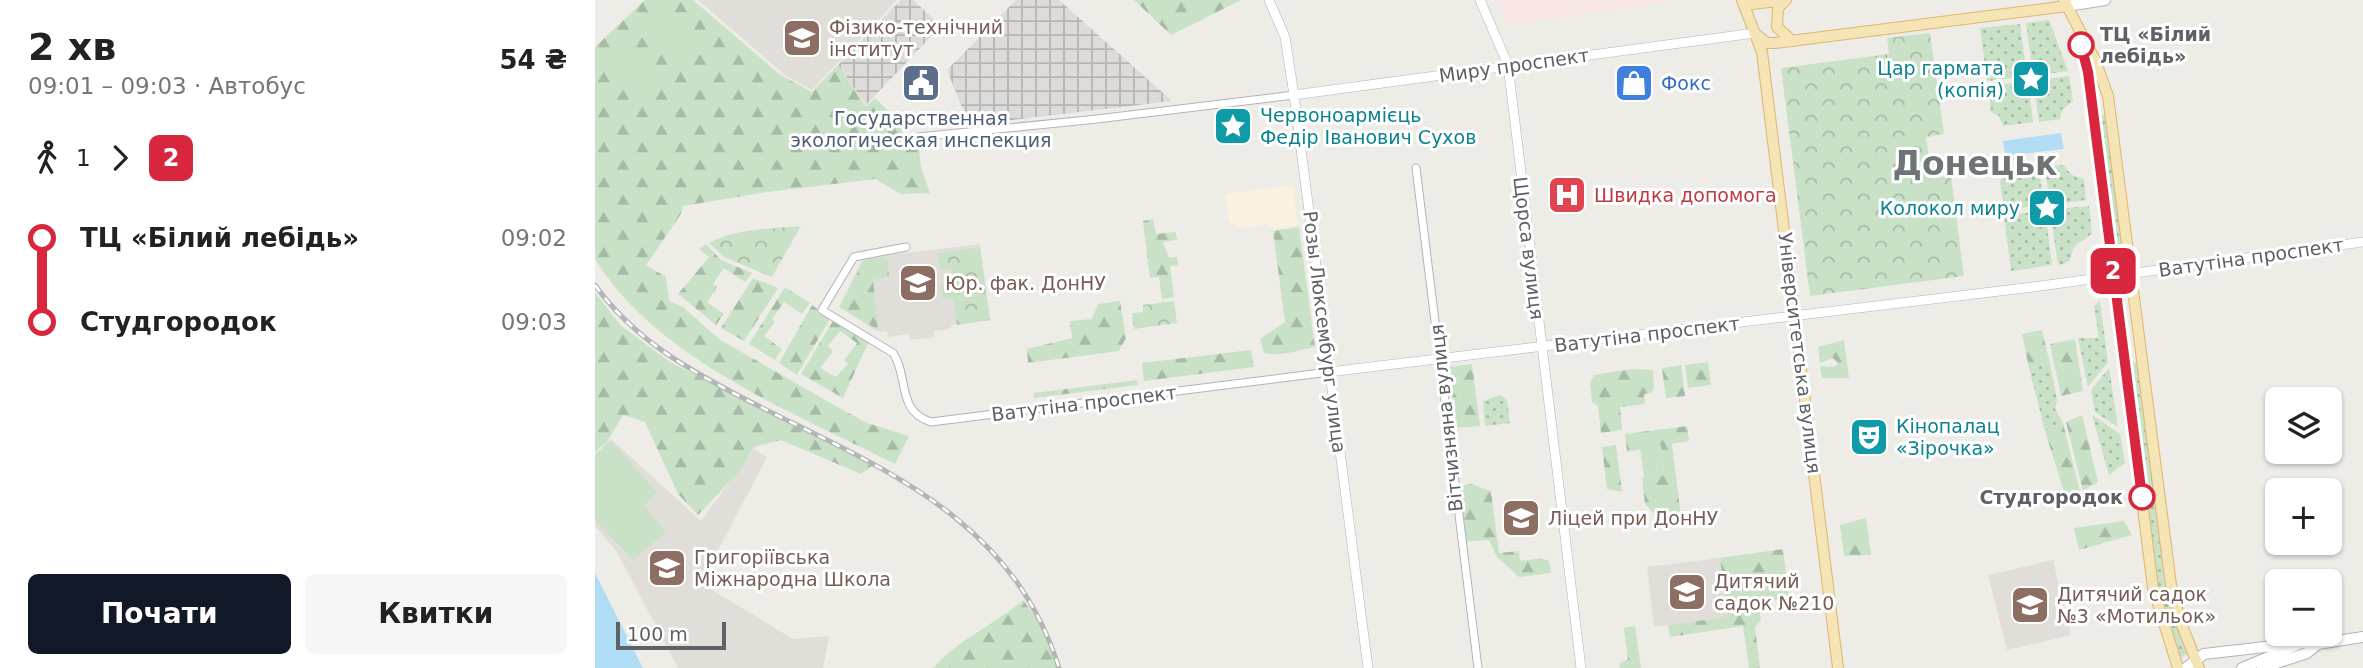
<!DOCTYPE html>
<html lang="uk">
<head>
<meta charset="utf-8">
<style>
	body { margin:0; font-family:"DejaVu Sans",sans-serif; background:#f6f6f6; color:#222; height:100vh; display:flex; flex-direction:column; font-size:26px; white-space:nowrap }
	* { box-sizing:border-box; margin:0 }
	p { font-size:23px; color:#767676 }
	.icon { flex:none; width:38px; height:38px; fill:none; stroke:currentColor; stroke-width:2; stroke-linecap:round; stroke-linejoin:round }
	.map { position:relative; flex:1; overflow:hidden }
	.details { display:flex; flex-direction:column; background:#fff; width:595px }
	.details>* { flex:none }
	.badge { padding:0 14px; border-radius:10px; font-size:24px; line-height:46px }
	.controls { position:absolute; left:1670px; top:387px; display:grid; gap:14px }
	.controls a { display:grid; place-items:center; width:77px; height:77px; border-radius:10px; background:#fff; box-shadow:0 2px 5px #0004; font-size:35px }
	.scale { position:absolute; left:21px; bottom:18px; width:110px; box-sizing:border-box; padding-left:7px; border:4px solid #5e6265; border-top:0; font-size:19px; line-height:24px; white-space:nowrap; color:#5e6265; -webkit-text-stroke:5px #fff; paint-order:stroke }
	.map>.badge { position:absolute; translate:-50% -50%; box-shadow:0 0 0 4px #fff }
	.legs { display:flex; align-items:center; gap:10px; height:77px; padding:0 28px; font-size:23px }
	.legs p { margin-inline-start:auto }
	.overview { display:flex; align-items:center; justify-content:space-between; height:119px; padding:0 28px }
	h1 { font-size:38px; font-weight:600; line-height:52px }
	.primary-button { display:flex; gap:14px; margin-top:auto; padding:14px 28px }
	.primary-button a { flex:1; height:80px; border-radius:10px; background:#111827; color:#fff; font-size:28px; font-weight:600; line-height:80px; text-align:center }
	.primary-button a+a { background:#f6f6f6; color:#222 }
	ul { padding:0 28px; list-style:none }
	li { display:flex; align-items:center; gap:24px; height:84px; font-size:26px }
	li i { display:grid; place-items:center; width:10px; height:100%; margin:0 9px; background:currentColor }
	li i::after { content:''; width:18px; height:18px; margin:-9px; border:5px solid; border-radius:50%; background:#fff }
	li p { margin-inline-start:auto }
	li:first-child i { background:linear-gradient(#0000 50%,currentColor 0) }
	li:last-child i { background:linear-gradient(currentColor 50%,#0000 0) }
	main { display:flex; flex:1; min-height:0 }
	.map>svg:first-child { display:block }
	.commercial { fill:#faf1e0 }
	.industrial { fill:url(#industrial-grid) }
	.education { fill:#e1ddd8 }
	.medical { fill:#f8e5e6 }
	.grass { fill:url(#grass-dots) }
	.forest { fill:url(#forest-firs); fill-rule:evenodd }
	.park { fill:url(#park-crowns) }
	.pitch { fill:#c9e2c7 }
	.water { fill:#b1ddf4 }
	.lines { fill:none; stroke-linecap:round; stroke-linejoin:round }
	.minor-casing { stroke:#b1b4b7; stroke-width:9 }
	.tertiary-casing { stroke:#b1b4b7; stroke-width:10 }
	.secondary-casing { stroke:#b1b4b7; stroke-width:12 }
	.primary-casing { stroke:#dfb56f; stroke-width:12 }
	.minor { stroke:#fff; stroke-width:7 }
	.tertiary { stroke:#fff; stroke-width:9 }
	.secondary { stroke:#fff; stroke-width:10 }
	.primary { stroke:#f5e4b5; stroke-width:10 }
	.rail-casing { stroke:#b4b5b5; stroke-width:5 }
	.rail { stroke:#fff; stroke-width:2.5; stroke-dasharray:8; stroke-linecap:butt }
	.line-1-casing { stroke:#fff; stroke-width:16 }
	.line-1 { stroke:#d7263d; stroke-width:10 }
	.stop-1-dot { fill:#fff; stroke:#d7263d; stroke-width:3.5 }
	.labels { text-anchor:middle; stroke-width:6; stroke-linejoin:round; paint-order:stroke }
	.education-label { font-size:19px; fill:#785e54; stroke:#fff; text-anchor:start }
	.stop-label { font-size:19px; font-weight:bold; fill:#5e6265; stroke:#fff; text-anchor:start }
	.street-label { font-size:19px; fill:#5e6265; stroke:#fff }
	.culture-label { font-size:19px; fill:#0d838f; stroke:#fff; text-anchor:end }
	.shop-label { font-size:19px; fill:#366cbe; stroke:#fff; text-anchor:start }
	.service-label { font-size:19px; fill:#4e5e75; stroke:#fff }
	.health-label { font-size:19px; fill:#be3a42; stroke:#fff; text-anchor:start }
	.town-label { font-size:33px; font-weight:bold; fill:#6f7477; stroke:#fff }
</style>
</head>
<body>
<main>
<section class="details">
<div class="overview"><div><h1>2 хв</h1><p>09:01 – 09:03 · Автобус</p></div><b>54 ₴</b></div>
<div class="legs"><svg class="icon" aria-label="walk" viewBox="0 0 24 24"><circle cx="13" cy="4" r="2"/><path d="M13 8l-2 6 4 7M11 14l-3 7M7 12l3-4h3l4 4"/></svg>1<svg class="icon" aria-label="forward" viewBox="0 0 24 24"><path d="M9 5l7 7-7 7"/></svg><b class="badge" style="background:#d7263d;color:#fff">2</b></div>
<ul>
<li><i style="color:#d7263d"></i><b>ТЦ «Білий лебідь»</b><p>09:02</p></li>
<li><i style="color:#d7263d"></i><b>Студгородок</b><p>09:03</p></li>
</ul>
<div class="primary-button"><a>Почати</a><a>Квитки</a></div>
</section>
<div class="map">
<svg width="1768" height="668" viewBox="0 0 1768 668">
	<defs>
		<pattern id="industrial-grid" width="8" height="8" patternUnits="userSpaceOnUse" patternTransform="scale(1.75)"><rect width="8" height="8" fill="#dddbd9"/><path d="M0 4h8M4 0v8" fill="none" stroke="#b6b5b4"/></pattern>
		<pattern id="grass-dots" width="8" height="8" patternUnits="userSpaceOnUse" patternTransform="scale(1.75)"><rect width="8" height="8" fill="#c9e2c7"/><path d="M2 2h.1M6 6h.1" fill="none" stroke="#a6bba5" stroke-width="1.8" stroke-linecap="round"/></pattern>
		<pattern id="forest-firs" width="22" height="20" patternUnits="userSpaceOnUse" patternTransform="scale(1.75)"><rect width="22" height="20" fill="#c9e2c7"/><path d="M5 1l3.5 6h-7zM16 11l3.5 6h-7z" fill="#a6bba5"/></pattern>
		<pattern id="park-crowns" width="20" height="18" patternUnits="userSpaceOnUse" patternTransform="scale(1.75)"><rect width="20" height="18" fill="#c9e2c7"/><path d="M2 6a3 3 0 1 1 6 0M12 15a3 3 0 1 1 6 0" fill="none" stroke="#a6bba5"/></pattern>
	</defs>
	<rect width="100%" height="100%" fill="#eeece7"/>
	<!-- commercial -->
	<polygon class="commercial" points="698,185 703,225 674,229 673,224 645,228 634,222 630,194"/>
	<!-- industrial -->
	<g class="industrial">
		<polygon points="306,0 318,0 346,26 271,105 243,65"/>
		<polygon points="421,0 464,0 577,101 374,125 352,70"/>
	</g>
	<!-- education -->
	<g class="education">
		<polygon points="103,0 302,0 217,90 191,76"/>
		<polygon points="385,244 395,320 357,325 355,329 339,331 340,337 315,340 314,334 293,337 292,331 283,332 244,307 268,258"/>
		<polygon points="16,439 106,521 159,449 172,457 106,583 198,639 234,636 228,668 83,668 22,552 0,526 0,454"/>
		<polygon points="1125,558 1132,617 1059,627 1052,567"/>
		<polygon points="1458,560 1476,635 1412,650 1393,575"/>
	</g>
	<!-- medical -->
	<polygon class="medical" points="902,0 1067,0 1068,3 913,25"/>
	<!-- grass -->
	<g class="grass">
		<polygon points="1454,20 1473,71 1445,75 1437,68 1431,23"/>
		<polygon points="1425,24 1431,69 1425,77 1392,81 1385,28"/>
		<polygon points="1474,76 1478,101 1467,110 1465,119 1444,122 1439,87 1446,80"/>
		<polygon points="1426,82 1434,89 1438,122 1408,126 1404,116 1396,112 1393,86"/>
		<polygon points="1507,115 1511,116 1530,255 1522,256 1504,119"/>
		<polygon points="1468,165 1477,175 1489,179 1491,200 1461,204 1454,199 1450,167"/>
		<polygon points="1444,168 1448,200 1442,206 1409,210 1405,181 1413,171"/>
		<path d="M1494,206L1497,233C1492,238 1488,240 1482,244C1472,252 1483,262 1463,265L1456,217L1462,209Z"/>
		<polygon points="1443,212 1451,219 1457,265 1416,271 1409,215"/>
		<polygon points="1505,301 1513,362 1493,387 1483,338 1504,338 1499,306"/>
		<polygon points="1539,362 1544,365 1569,573 1592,654 1584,659 1564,591 1535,365"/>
		<polygon points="1455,364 1462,400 1460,409 1468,423 1450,431 1434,368"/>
		<polygon points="1514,368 1523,427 1500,412 1496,390"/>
		<polygon points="905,395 912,400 915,423 890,426 888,401"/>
		<polygon points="1497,415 1525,434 1530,463 1514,475"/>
	</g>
	<!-- forest -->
	<g class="forest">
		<path d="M50,0H98L184,74L217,92L243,65L271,107L280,98L299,116L312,142L323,140L326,168L335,193L306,194L280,179L172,192L88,206L86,214L51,265L71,277L74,301L88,307L124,339L246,409L272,423L314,436L300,464C198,412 61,359 0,259V47Z"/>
		<polygon points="539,0 646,0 576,35"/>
		<polygon points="558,219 561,234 581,232 582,240 568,242 574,258 582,257 583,265 575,266 579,297 567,299 564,277 555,278 548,221"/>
		<path d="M704,227L720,347C702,350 688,357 669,353L665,339L690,322L678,231Z"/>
		<polygon points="111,244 126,260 157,273 150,282 129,268 118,284 122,287 112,302 129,314 121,325 83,294 114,257 104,249"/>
		<polygon points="292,257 294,277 278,280 283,330 245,307 269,260"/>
		<polygon points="158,278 183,288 149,341 126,328"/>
		<polygon points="190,287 215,303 207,314 189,302 177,319 180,322 169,336 187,349 180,360 154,344"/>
		<polygon points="0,292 25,325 75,362 277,466 266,474 186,440 159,447 144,472 103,515 83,494 50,422 28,415 12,442 0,452"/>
		<polygon points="525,301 531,338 524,351 433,363 432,349 477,338 475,321 497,319 503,304"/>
		<polygon points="217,305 235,319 202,375 184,363"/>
		<path d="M238,321L274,341L248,398L206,374ZM245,331L262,343L249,360L253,364L241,377L225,368L238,351L233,346Z"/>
		<polygon points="1447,330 1455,364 1434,368 1427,334"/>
		<polygon points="1480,339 1488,391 1466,396 1455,344"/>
		<polygon points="1249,340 1254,378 1227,378 1225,366 1239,367 1243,363 1238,358 1225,363 1223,347"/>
		<polygon points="656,350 659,367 549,381 547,363"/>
		<polygon points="1113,362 1116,385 1093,388 1090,365"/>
		<polygon points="877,364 885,426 861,428 854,367"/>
		<polygon points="1086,365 1090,396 1071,398 1067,368"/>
		<polygon points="1037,369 1058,370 1059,389 1056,393 1049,394 1050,404 1025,407 1027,430 1006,433 1003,406 997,402 995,383 999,375"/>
		<polygon points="542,380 543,385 439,398 439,393"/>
		<polygon points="1487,415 1503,482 1488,491 1471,422"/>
		<polygon points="1468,423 1485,492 1470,495 1450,431"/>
		<polygon points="1092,426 1094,441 1077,444 1086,517 1065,520 1050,504 1047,478 1069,475 1066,446 1032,452 1030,434"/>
		<polygon points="1021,445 1027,492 1012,489 1007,447"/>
		<polygon points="876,484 896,491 904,553 924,551 925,561 945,558 954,561 956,573 924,577 902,557 894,540 868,542 860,487"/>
		<polygon points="1271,518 1276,555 1249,556 1245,525"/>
		<polygon points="1529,521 1537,535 1484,550 1479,528"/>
		<polygon points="1188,549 1194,597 1163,604 1166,620 1160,627 1165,668 1154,668 1148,626 1075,637 1073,625 1132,617 1125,558"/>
		<path d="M428,600L451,631L463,668H338C365,638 398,626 428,600Z"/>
		<polygon points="1040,626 1046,668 1025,668 1024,664 1033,659 1029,628"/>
	</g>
	<!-- park -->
	<g class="park">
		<polygon points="1335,33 1349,134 1331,137 1337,178 1356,176 1369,276 1215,296 1186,68 1294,54 1292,38"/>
		<path d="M206,226L177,277L129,257L114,243C141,228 177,229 206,226Z"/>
		<polygon points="385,247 395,320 362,325 358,298 348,299 346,285 359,284 357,269 345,270 343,253"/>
		<polygon points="579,301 582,323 539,329 537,313 548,312 548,305"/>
	</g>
	<!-- pitch -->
	<g class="pitch">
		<polygon points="63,6 101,35 80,63 42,34"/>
		<polygon points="35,44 74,74 51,103 12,73"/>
		<polygon points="16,441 62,492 49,506 71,532 38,560 0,520 0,455"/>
		<polygon points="1066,445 1069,475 1049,478 1045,448"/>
	</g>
	<!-- water -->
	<g class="water">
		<polygon points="1466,133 1469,149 1410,156 1408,141"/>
		<polygon points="0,573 48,668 0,668"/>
	</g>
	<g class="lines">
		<defs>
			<g id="minor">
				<polyline points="323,137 502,119 699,95"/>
				<polyline points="821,168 883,668"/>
				<path d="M311,247L259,257L227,310L298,353C314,376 301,411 336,422L734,372"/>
			</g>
			<g id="tertiary">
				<polyline points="674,0 690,37 699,95 773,668"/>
				<polyline points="885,0 913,65 986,668"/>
				<polyline points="699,95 1160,33"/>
				<polyline points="734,372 1438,287 1768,242"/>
			</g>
			<g id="secondary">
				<polyline points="1472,6 1510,0"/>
				<polyline points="1591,668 1609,654 1687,645"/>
				<polyline points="1647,668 1707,643 1723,644 1768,637"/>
				<polyline points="1667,668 1712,653 1723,644"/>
			</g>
			<g id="primary">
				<polyline points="1147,0 1167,52 1243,668"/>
				<polyline points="1469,0 1500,60 1513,96 1576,585 1586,623 1604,668"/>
				<polyline points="1190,1 1183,8 1182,27 1197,41"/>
				<polyline points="1149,5 1191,0"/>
				<polyline points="1162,35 1172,43 1180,43 1472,6"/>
				<polyline points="1485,42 1493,72 1558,588 1583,668"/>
			</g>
		</defs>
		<!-- minor casing -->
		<use href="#minor" class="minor-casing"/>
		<!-- tertiary casing -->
		<use href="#tertiary" class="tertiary-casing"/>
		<!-- secondary casing -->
		<use href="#secondary" class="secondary-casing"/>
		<!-- primary casing -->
		<use href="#primary" class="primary-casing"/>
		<!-- minor -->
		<use href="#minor" class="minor"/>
		<!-- tertiary -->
		<use href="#tertiary" class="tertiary"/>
		<!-- secondary -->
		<use href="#secondary" class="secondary"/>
		<!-- primary -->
		<use href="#primary" class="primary"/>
		<defs>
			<path id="rail" d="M0,285C38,338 89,367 146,397C279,466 415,512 464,668"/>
		</defs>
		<!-- rail casing -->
		<use href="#rail" class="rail-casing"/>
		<!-- rail -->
		<use href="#rail" class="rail"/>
	</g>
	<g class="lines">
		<defs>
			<polyline id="line-1" points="1486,45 1493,72 1547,497"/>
		</defs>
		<!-- line-1 casing -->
		<use href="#line-1" class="line-1-casing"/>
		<!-- line-1 -->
		<use href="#line-1" class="line-1"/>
	</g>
	<!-- icons -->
	<defs>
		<symbol id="university-square" viewBox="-11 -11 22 22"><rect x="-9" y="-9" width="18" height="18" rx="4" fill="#8d6e63" stroke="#fff"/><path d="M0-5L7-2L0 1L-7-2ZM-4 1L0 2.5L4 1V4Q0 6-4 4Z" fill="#fff"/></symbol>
		<symbol id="sight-square" viewBox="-11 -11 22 22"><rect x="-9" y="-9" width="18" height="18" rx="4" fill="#0f9aa8" stroke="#fff"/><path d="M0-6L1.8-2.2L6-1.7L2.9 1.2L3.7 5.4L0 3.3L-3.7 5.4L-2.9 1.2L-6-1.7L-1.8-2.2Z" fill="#fff"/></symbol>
		<symbol id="civic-square" viewBox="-11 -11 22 22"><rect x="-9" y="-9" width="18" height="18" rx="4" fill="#5c6f8a" stroke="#fff"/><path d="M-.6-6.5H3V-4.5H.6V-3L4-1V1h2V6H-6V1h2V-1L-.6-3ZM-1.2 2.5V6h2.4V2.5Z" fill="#fff"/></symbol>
		<symbol id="shop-square" viewBox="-11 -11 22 22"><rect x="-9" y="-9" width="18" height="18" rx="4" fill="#3f7fe0" stroke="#fff"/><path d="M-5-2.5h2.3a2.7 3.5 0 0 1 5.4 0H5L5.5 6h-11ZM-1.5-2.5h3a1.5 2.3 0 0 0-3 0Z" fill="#fff"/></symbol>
		<symbol id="hospital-square" viewBox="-11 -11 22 22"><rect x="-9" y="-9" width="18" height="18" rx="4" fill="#e0444e" stroke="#fff"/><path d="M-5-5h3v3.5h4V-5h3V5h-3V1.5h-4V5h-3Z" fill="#fff"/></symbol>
		<symbol id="theatre-square" viewBox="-11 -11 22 22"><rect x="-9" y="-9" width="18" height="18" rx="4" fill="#0f9aa8" stroke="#fff"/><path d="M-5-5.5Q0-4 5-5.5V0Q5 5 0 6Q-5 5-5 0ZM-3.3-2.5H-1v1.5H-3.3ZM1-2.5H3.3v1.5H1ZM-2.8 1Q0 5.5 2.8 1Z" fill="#fff"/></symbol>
		<symbol id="school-square" viewBox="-11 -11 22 22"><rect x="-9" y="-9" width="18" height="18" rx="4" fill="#8d6e63" stroke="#fff"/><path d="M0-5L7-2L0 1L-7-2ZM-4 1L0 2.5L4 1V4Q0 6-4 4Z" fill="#fff"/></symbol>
	</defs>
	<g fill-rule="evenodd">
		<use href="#university-square" x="185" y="16" width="44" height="44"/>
		<use href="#sight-square" x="1414" y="57" width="44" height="44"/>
		<use href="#civic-square" x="304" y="61" width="44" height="44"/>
		<use href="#shop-square" x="1017" y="61" width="44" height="44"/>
		<use href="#sight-square" x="616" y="104" width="44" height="44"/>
		<use href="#hospital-square" x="950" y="173" width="44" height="44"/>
		<use href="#sight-square" x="1430" y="186" width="44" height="44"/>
		<use href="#university-square" x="301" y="261" width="44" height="44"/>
		<use href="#theatre-square" x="1252" y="415" width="44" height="44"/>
		<use href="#school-square" x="904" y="496" width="44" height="44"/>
		<use href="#school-square" x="50" y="546" width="44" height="44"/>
		<use href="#school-square" x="1070" y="570" width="44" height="44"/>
		<use href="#school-square" x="1413" y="583" width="44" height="44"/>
	</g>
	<!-- markers -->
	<g class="stop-1-dot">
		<circle cx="1486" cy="45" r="12"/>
		<circle cx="1547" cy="497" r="12"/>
	</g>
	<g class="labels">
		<!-- education labels -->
		<g class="education-label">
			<text x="234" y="34">Фізико-технічний<tspan x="234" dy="22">інститут</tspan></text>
			<text x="350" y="290">Юр. фак. ДонНУ</text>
			<text x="953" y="525">Ліцей при ДонНУ</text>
			<text x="99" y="564">Григоріївська<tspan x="99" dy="22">Міжнародна Школа</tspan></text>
			<text x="1119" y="588">Дитячий<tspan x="1119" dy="22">садок №210</tspan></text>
			<text x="1462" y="601">Дитячий садок<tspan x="1462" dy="22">№3 «Мотильок»</tspan></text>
		</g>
		<!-- stop labels -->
		<g class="stop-label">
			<text x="1505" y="41">ТЦ «Білий<tspan x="1505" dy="22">лебідь»</tspan></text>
			<text x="1528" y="504" text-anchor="end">Студгородок</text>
		</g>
		<!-- street labels -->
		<g class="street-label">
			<text transform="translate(919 65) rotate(-8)" y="7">Миру проспект</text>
			<text transform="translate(934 248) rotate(83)" y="7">Щорса вулиця</text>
			<text transform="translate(1656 257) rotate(-8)" y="7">Ватутіна проспект</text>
			<text transform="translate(730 332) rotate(83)" y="7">Розы Люксембург улица</text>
			<text transform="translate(1052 334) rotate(-7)" y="7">Ватутіна проспект</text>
			<text transform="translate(1205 353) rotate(83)" y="7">Університетська вулиця</text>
			<text transform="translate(489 403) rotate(-7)" y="7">Ватутіна проспект</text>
			<text transform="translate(851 418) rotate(-96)" y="7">Вітчизняна вулиця</text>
		</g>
		<!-- culture labels -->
		<g class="culture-label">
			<text x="1409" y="75">Цар гармата<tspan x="1409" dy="22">(копія)</tspan></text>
			<text x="665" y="122" text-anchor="start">Червоноармієць<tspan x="665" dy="22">Федір Іванович Сухов</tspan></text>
			<text x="1425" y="215">Колокол миру</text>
			<text x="1301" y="433" text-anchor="start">Кінопалац<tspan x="1301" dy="22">«Зірочка»</tspan></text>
		</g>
		<!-- shop labels -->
		<g class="shop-label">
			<text x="1066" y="90">Фокс</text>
		</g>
		<!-- service labels -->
		<g class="service-label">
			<text x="326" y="125">Государственная<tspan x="326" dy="22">экологическая инспекция</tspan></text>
		</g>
		<!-- health labels -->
		<g class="health-label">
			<text x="999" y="202">Швидка допомога</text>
		</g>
		<!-- town labels -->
		<g class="town-label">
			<text x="1380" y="175">Донецьк</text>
		</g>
	</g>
</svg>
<div class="controls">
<a><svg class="icon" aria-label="layers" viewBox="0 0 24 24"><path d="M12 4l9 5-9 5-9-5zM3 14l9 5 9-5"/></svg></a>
<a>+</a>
<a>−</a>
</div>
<div class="scale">100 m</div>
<b class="badge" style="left:1518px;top:271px;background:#d7263d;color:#fff">2</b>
</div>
</main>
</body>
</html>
